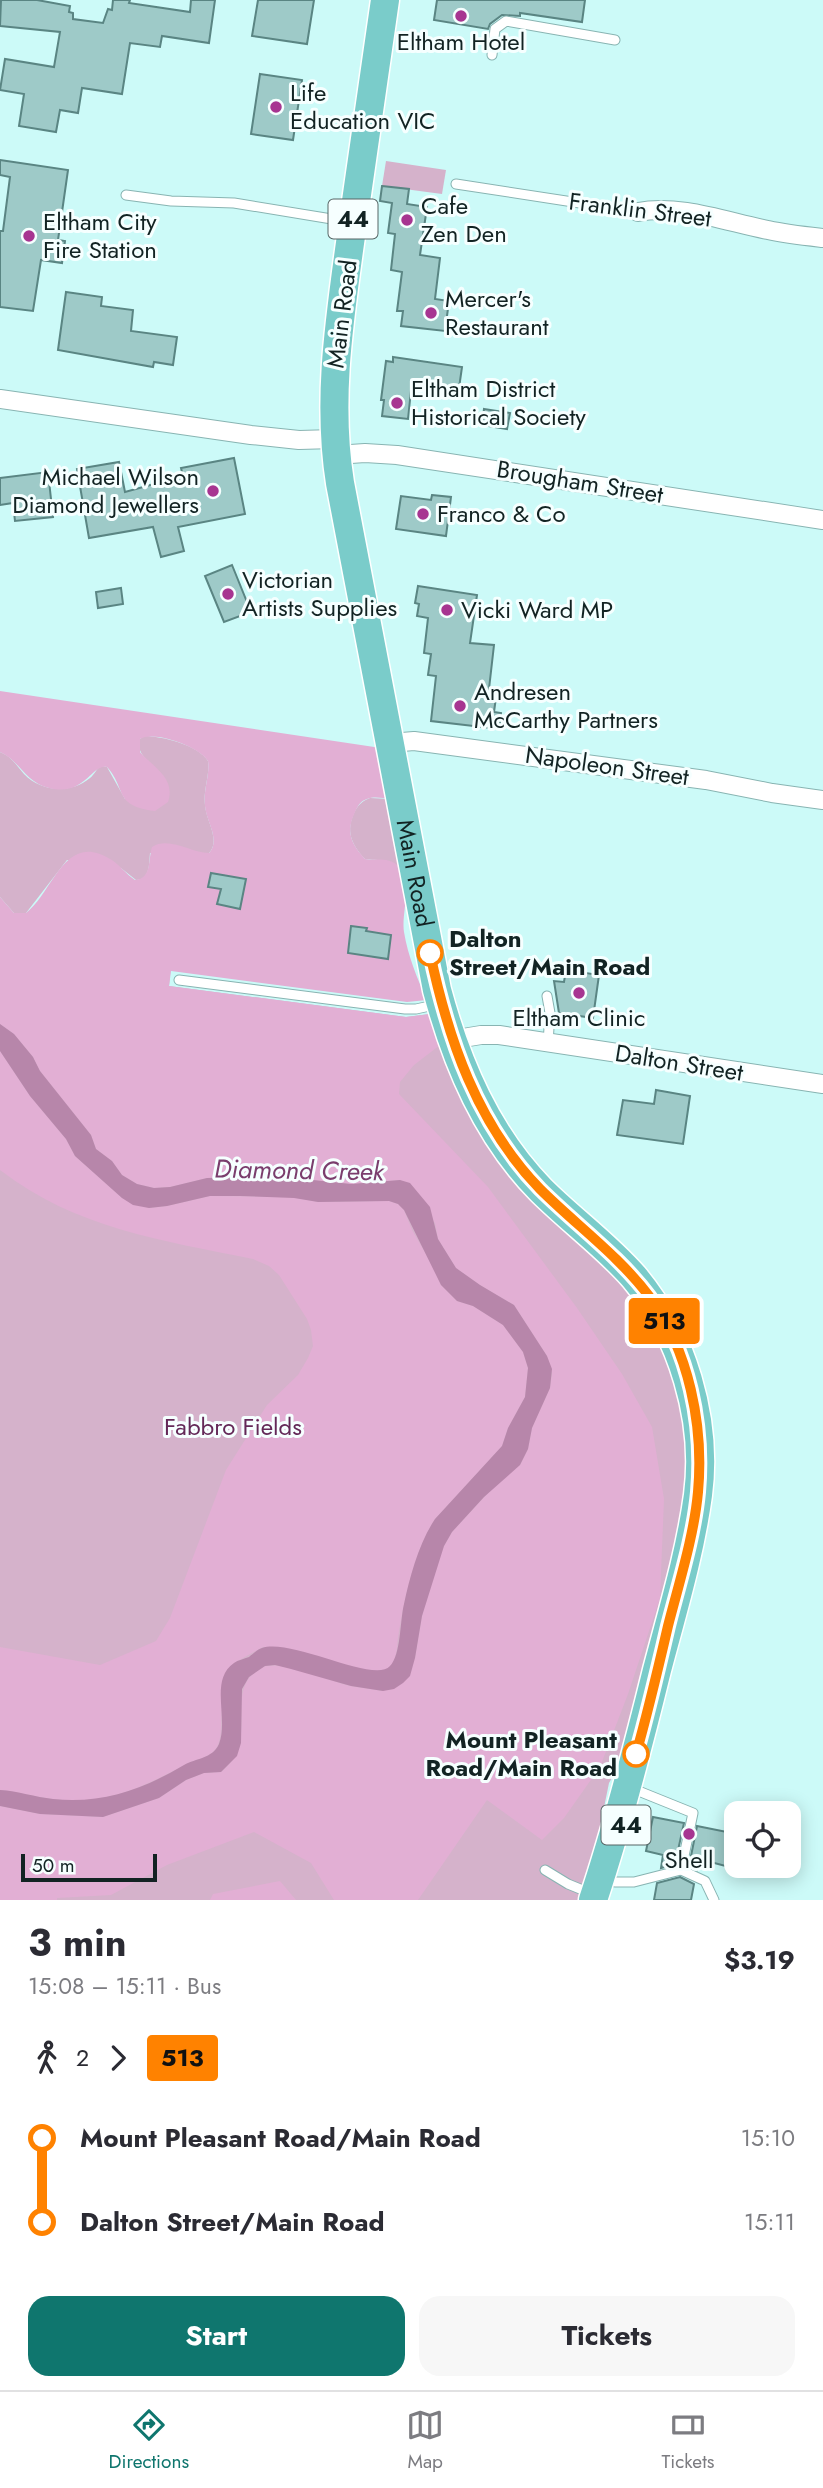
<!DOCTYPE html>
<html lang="en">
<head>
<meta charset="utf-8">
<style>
	body { margin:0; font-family:Jost,sans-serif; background:#f7f7f7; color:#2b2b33; height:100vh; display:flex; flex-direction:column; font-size:26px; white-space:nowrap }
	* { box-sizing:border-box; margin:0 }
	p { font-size:23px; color:#7c7c81 }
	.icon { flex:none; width:38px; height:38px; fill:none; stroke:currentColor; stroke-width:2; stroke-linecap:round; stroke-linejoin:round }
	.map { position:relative; height:1900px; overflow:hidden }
	.side { display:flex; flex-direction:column; background:#fff; flex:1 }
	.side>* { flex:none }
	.badge { padding:0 14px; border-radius:5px; font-size:24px; line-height:46px }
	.fabs { position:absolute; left:724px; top:1801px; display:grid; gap:14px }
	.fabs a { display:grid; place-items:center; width:77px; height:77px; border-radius:14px; background:#fff; box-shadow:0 4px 18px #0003; font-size:35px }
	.scale { position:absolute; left:21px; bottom:18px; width:136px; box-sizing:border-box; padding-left:7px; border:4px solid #122323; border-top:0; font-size:19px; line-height:24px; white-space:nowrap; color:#122323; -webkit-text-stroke:5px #f6ffff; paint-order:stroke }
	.map>.badge { position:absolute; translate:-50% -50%; box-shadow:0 0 0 4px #fff }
	.legs { display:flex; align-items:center; gap:10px; height:77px; padding:0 28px; font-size:23px }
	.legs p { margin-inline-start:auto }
	.summary { display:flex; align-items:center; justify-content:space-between; height:119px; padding:0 28px }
	h1 { font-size:38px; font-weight:700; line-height:52px }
	.button { display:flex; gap:14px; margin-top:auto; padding:14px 28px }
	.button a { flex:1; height:80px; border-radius:21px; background:#0f766e; color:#fff; font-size:28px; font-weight:700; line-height:80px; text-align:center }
	.button a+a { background:#f7f7f7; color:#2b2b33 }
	ul { padding:0 28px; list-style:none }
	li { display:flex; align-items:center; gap:24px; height:84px; font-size:26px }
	li i { display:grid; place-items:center; width:10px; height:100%; margin:0 9px; background:currentColor }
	li i::after { content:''; width:18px; height:18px; margin:-9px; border:5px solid; border-radius:50%; background:#fff }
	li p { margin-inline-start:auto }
	li:first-child i { background:linear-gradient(#0000 50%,currentColor 0) }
	li:last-child i { background:linear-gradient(currentColor 50%,#0000 0) }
	.dock { display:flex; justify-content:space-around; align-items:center; height:98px; border-top:2px solid #e1e1e2; background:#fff; font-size:19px; color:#7c7c81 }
	.dock a { display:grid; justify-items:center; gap:4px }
	.dock .active { color:#0f766e }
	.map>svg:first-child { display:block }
	.green { fill:#d5b2cb }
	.forest { fill:#e2afd4 }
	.water { fill:#b786aa }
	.building { fill:#9ecac8; stroke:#5a8583; stroke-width:2 }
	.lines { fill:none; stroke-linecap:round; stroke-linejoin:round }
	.lane-casing { stroke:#88b4b2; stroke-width:11 }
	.street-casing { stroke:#88b4b2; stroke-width:20 }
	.primary-casing { stroke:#fff; stroke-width:31 }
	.lane { stroke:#fff; stroke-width:9 }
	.street { stroke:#fff; stroke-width:18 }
	.primary { stroke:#7accca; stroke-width:28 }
	.line-1-casing { stroke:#fff; stroke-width:16 }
	.line-1 { stroke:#ff8200; stroke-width:10 }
	.poi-dot { fill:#a73591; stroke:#f6ffff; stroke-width:2.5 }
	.stop-1-dot { fill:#fff; stroke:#ff8200; stroke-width:3.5 }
	.labels { text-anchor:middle; stroke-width:6; stroke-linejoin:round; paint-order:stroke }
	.shield { fill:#f6ffff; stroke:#566565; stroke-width:2 }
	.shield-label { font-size:23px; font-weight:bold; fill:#122323 }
	.poi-label { font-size:24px; fill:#122323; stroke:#f6ffff; text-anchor:start }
	.street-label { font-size:24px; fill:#122323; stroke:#f6ffff }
	.stop-label { font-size:24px; font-weight:bold; fill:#122323; stroke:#f6ffff; text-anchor:start }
	.park-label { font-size:24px; fill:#642858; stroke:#f6ffff }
	.water-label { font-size:26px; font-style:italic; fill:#7a3d6d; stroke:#f6ffff }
</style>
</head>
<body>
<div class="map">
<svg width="823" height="1900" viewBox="0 0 823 1900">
	<rect width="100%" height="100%" fill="#ccfaf8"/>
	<!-- green -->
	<g class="green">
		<polygon points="386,161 446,170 442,194 382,186"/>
		<path d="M144,736C162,736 198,745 208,761C210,775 203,790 205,805C206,821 221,840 209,853H150C149,864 150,880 136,880L121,868L67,860L26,913H14L0,897V752C12,757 16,765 24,774C41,792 71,794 90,778C95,774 96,769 101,766L107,767L125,799L147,760C140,753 138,749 140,739Z"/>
		<path d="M370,798L390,799L402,870C390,858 379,861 365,859C351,844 346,831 354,813C358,805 362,801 370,798Z"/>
		<polygon points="0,930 172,954 169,986 406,1017 430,1014 447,1066 467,1108 625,1281 670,1358 687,1438 686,1499 623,1759 609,1783 585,1900 0,1900"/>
	</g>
	<!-- forest -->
	<g class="forest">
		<path d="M0,691L381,748L390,799C383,798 374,796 367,799C360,801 358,806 355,812C346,831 350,843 365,859C377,861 390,856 400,868C413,885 401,913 404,932C408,956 417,978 427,1000L407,1002L171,971L169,986L406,1017L430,1014L440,1045L414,1065L400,1082L399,1094L488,1187L577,1308L622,1374L652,1427L664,1499L660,1598L628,1694L600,1767L564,1818L542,1840L487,1800L418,1900H334L311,1863L254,1832L167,1865L111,1895L57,1898V1900H0V1806L40,1814L103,1817L159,1798L186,1780L204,1773L221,1772C262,1740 221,1691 261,1668C280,1658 329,1681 350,1686C361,1688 372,1689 383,1691L415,1658L422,1616L434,1573L444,1546L452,1532L502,1478L520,1465L528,1449L532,1428L550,1388L552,1374L547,1356L514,1305L480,1285L456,1268L438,1239L435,1223L400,1180L351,1184L294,1178H207L170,1187L154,1188L137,1184L122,1175L112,1161L96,1149L91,1135L40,1071L33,1057L14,1034L0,1024V897L14,913H26C53,893 64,831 110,859C119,864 126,874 135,880C152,879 148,859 152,847C169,836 191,853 209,853C221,840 206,821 205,806C203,790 210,775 208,761C200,747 154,730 140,739V752C154,768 176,778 168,802L155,811C113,806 127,789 107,767C91,764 85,797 49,788C26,783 20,761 0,752Z"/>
		<path d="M0,1051L30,1096L66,1139L75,1156L122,1198L149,1208L167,1206L210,1196L294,1197L318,1202L389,1201L398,1204L404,1210L412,1230L434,1268L441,1285L457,1301L473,1306L503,1325L523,1352L528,1368L525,1397L508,1428L502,1446L435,1519C414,1552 404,1600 398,1638C397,1647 397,1661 389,1668C383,1673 375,1672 368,1671L263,1647L234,1663C230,1679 225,1695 222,1710C220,1723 223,1735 217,1747C210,1759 196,1758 185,1765C139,1789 106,1805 53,1799C35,1797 18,1792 0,1790V1647L100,1665L156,1641L170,1618L226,1470L267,1405L298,1375L308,1358L313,1346L311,1330L307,1319L279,1275L269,1266L253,1259C161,1240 77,1229 0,1170Z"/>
		<polygon points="280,1881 296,1900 210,1900 213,1894"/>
	</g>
	<!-- water -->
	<path class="water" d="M0,1024L14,1034L33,1057L40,1071L91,1135L96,1149L112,1161L122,1175L137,1184L154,1188L170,1187L207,1178L240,1177L294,1178L351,1184L400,1180L410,1183L430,1207L438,1239L456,1268L480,1285L514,1305L547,1356L552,1369L550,1388L532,1428L528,1449L520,1465L484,1497L452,1532L444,1546L422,1616L415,1658L410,1676L403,1683L394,1689L383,1691L351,1686L291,1669L275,1665L265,1666L249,1677L242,1689L241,1743L237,1756L221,1772L204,1773L186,1780L159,1798L103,1817L40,1814L0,1806V1790C18,1791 35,1797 53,1799C102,1804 142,1790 184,1765C196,1758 212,1759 219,1744C229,1719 209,1680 234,1663C238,1660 244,1659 249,1657C253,1654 258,1649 262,1648C292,1638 374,1684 390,1666C401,1655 400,1620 404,1604C410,1576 419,1543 435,1519L502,1446L508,1428L525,1397L528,1368L523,1352L503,1325L473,1306L457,1301L441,1285L404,1210L398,1204L389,1201L318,1202L294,1198L240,1196H210L167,1206L149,1208L133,1205L122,1198L75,1156L66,1139L30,1096L0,1051Z"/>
	<!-- building -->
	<g class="building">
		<polygon points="1,0 37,0 70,6 69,12 73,13 73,19 103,23 108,9 112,10 113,0 130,0 129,3 190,12 191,0 215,0 209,43 162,36 160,47 130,43 122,94 82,88 78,113 60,110 56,132 19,126 24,94 0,90 5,59 54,67 60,32 0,26"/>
		<polygon points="258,0 314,0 307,44 252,36"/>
		<polygon points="437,0 585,0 582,22 520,13 520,16 502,15 490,24 488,29 434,20"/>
		<polygon points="260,74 302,80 293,140 251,134"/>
		<polygon points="0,160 68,170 58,240 65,241 62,263 41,260 33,311 0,307 0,231 3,231 10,177 0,175"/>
		<polygon points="382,186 409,189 407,204 427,207 420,255 440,258 435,299 449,301 445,331 401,326 403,311 397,311 402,272 391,270 395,234 388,233 392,203 380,201"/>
		<polygon points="66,292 102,297 101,306 133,310 131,331 177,337 173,365 154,362 153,367 58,350"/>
		<polygon points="393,357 462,367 459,388 412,381 408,419 382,416 384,400 381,400 386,361 393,362"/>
		<polygon points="484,409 510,413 507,429 482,425"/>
		<polygon points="234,458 245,514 178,527 184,551 161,557 153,527 89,538 77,469 119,462 125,492 183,476 181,468"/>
		<polygon points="48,472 53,517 15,521 13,503 0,505 0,478"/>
		<polygon points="432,495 451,497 446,536 396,529 401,496 431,500"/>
		<polygon points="232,565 251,612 224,622 205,576"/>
		<polygon points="418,586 477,595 470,643 494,645 489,689 497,690 494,712 501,713 499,729 431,721 436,676 428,675 431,654 424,653 428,618 417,616 419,604 415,603"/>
		<polygon points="121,588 123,604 98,608 96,592"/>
		<polygon points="211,873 246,879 240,909 217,904 221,889 208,887"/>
		<polygon points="351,926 367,928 366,931 391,935 388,959 348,953"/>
		<polygon points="566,970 599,975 593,1018 559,1013 554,981 564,982"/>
		<polygon points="656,1090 690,1096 683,1144 617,1135 623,1100 654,1104"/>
		<polygon points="653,1817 684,1823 675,1864 661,1868 663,1855 646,1851"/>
		<polygon points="697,1826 737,1834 737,1869 699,1859 697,1870 689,1866"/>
		<polygon points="680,1877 694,1884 691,1900 654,1900 657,1883"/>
	</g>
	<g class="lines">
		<defs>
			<g id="lane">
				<polyline points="492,55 495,29 506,21 615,40"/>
				<polyline points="456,184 638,212"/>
				<polyline points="126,195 171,201 234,203 350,222"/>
				<polyline points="179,980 405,1009 416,1009 439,1004"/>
				<polyline points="547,996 550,1013 548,1043"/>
				<polyline points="545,1870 568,1884 590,1893"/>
				<polyline points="681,1870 705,1881 714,1900"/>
				<polyline points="615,1882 634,1882 681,1870 693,1813 631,1788"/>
			</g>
			<g id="street">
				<path d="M638,212C680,204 727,222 768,230C786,234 805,236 823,238"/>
				<polyline points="0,399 251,435 299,440 334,439"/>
				<polyline points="336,455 365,453 397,455 823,520"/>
				<polyline points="390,743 414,741 706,780 772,793 823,800"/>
				<polyline points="451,1040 481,1035 499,1035 823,1084"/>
			</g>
			<g id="primary">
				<path id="s1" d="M385,0C374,81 361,162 350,243C339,323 327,402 340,483L437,990C457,1064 487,1135 541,1190C571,1220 606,1245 634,1277C682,1334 708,1420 698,1495C690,1554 672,1613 657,1670C638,1747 618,1825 593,1900"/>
			</g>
		</defs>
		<!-- lane casing -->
		<use href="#lane" class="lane-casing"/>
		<!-- street casing -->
		<use href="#street" class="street-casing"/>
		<!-- primary casing -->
		<use href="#primary" class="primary-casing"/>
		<!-- lane -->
		<use href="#lane" class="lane"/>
		<!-- street -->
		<use href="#street" class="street"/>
		<!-- primary -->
		<use href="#primary" class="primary"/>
	</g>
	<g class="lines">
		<defs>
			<path id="line-1" d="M430,953C448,1039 477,1124 540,1189C576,1225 618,1255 649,1296C689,1350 704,1426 698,1492C694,1536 679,1583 668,1626C658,1669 648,1712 636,1754"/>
		</defs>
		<!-- line-1 casing -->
		<use href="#line-1" class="line-1-casing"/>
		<!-- line-1 -->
		<use href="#line-1" class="line-1"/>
	</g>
	<!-- markers -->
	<g class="poi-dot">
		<circle cx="461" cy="16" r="7"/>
		<circle cx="276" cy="107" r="7"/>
		<circle cx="407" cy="220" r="7"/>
		<circle cx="29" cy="236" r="7"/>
		<circle cx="431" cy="313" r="7"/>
		<circle cx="397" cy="403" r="7"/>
		<circle cx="213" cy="491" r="7"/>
		<circle cx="423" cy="514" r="7"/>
		<circle cx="228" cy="594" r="7"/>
		<circle cx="447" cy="610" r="7"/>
		<circle cx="460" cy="706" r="7"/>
		<circle cx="579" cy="993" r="7"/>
		<circle cx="689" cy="1834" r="7"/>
	</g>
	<g class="stop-1-dot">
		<circle cx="430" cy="953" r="12"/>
		<circle cx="636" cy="1754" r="12"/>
	</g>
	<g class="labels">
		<!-- shield labels -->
		<g class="shield">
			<rect x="328.5" y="199.5" width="49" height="39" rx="5"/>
			<rect x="601.5" y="1805.5" width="49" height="39" rx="5"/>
		</g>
		<g class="shield-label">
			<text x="353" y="227">44</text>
			<text x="626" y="1833">44</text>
		</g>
		<!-- poi labels -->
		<g class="poi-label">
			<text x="461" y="50" text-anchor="middle">Eltham Hotel</text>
			<text x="290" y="101">Life<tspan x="290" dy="28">Education VIC</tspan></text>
			<text x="421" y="214">Cafe<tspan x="421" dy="28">Zen Den</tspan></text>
			<text x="43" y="230">Eltham City<tspan x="43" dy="28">Fire Station</tspan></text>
			<text x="445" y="307">Mercer's<tspan x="445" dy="28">Restaurant</tspan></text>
			<text x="411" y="397">Eltham District<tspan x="411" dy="28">Historical Society</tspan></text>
			<text x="199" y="485" text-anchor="end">Michael Wilson<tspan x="199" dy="28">Diamond Jewellers</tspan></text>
			<text x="437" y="522">Franco &amp; Co</text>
			<text x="242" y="588">Victorian<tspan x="242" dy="28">Artists Supplies</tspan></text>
			<text x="461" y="618">Vicki Ward MP</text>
			<text x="474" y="700">Andresen<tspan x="474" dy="28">McCarthy Partners</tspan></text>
			<text x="579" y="1026" text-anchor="middle">Eltham Clinic</text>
			<text x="689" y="1868" text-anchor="middle">Shell</text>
		</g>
		<!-- street labels -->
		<g class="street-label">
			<text transform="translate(640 210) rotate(7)" y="8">Franklin Street</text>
			<text transform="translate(342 314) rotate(-83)" y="8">Main Road</text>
			<text transform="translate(580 482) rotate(9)" y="8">Brougham Street</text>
			<text transform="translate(607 766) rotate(8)" y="8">Napoleon Street</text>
			<text dy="8" stroke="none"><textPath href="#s1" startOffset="884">Main Road</textPath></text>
			<text transform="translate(679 1063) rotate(9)" y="8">Dalton Street</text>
		</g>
		<!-- stop labels -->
		<g class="stop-label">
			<text x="449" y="947">Dalton<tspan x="449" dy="28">Street/Main Road</tspan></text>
			<text x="617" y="1748" text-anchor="end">Mount Pleasant<tspan x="617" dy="28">Road/Main Road</tspan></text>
		</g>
		<!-- park labels -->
		<g class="park-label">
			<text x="233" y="1435">Fabbro Fields</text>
		</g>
		<!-- water labels -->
		<g class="water-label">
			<text transform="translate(299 1170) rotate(1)" y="9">Diamond Creek</text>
		</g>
	</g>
</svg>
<div class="fabs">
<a><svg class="icon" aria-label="locate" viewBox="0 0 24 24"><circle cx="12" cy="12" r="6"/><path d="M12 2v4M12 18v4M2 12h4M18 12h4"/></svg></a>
</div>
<div class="scale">50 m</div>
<b class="badge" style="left:664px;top:1321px;background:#ff8200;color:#111">513</b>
</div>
<section class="side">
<div class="summary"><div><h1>3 min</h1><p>15:08 – 15:11 · Bus</p></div><b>$3.19</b></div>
<div class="legs"><svg class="icon" aria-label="walk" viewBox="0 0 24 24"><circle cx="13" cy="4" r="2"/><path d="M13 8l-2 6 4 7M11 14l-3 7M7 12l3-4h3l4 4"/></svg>2<svg class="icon" aria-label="forward" viewBox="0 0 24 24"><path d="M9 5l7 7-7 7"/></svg><b class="badge" style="background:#ff8200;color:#111">513</b></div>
<ul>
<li><i style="color:#ff8200"></i><b>Mount Pleasant Road/Main Road</b><p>15:10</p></li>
<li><i style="color:#ff8200"></i><b>Dalton Street/Main Road</b><p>15:11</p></li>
</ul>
<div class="button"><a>Start</a><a>Tickets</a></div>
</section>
<nav class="dock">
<a class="active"><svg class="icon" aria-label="directions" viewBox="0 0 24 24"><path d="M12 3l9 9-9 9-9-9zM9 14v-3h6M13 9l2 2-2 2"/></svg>Directions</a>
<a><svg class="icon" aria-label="map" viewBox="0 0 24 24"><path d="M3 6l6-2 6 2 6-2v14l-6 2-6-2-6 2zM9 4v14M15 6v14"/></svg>Map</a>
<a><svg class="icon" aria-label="tickets" viewBox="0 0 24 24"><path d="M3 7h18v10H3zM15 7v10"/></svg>Tickets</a>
</nav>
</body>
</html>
